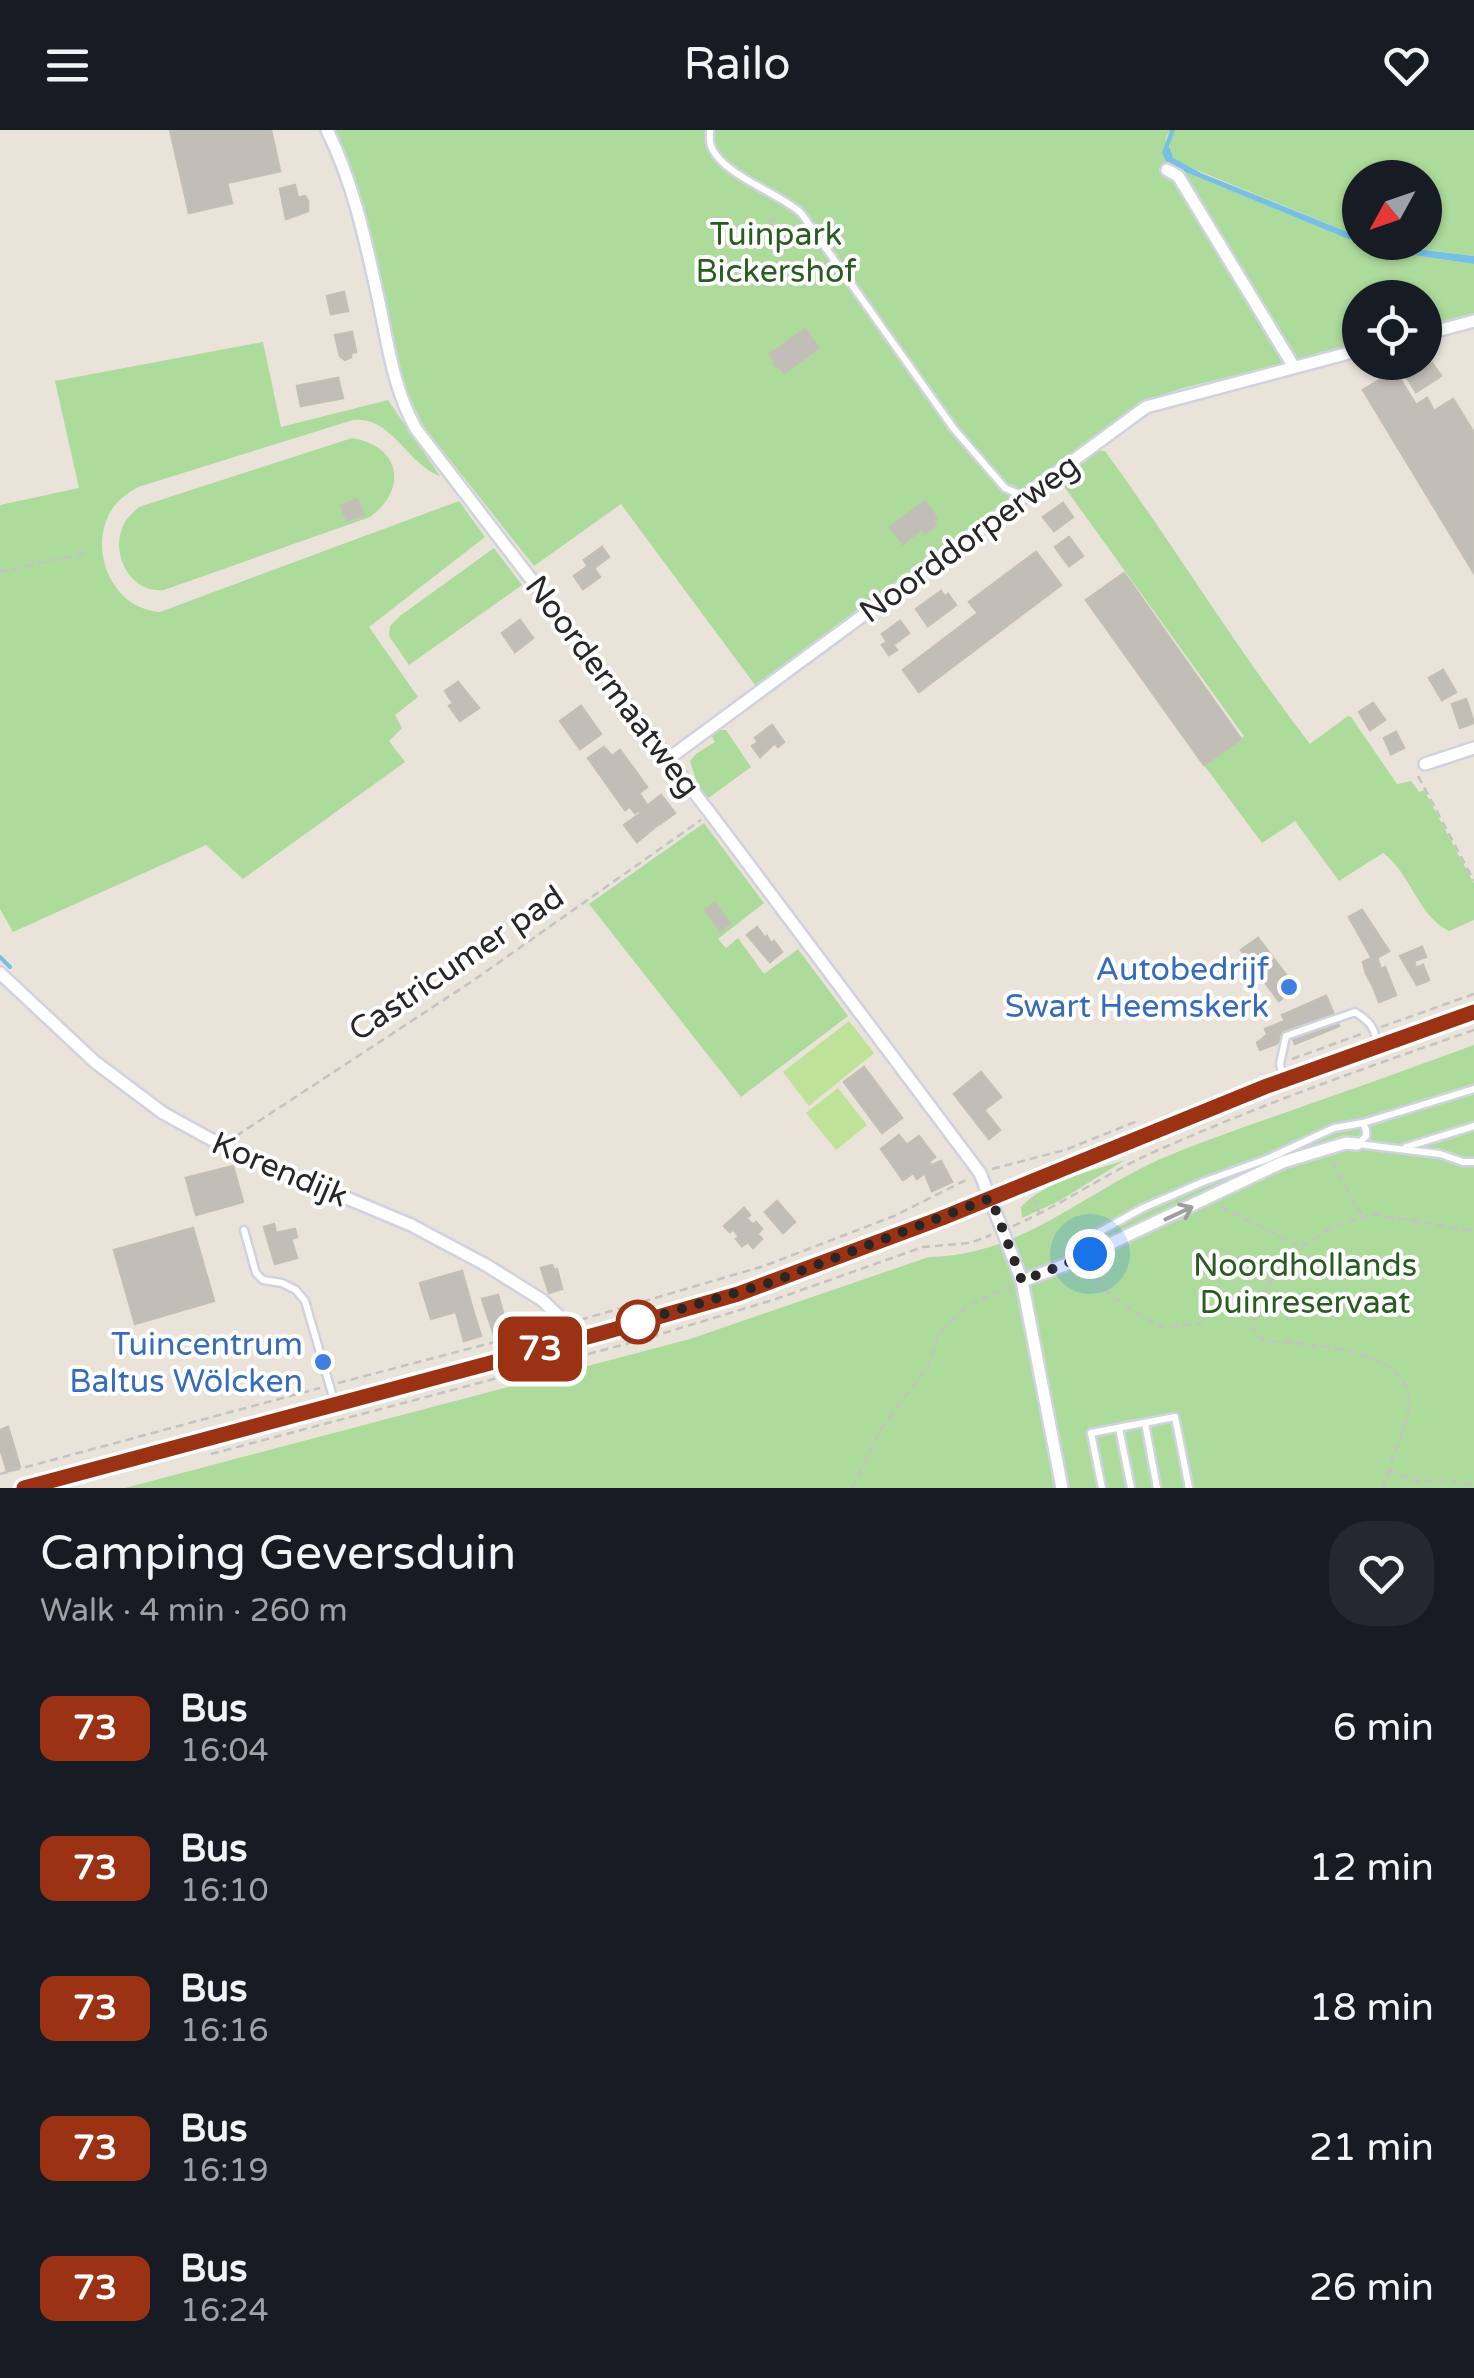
<!DOCTYPE html>
<html lang="en">
<head>
<meta charset="utf-8">
<style>
	body { margin:0; font-family:"Varela Round",sans-serif; background:#242831; color:#f1f3f6; height:100vh; display:flex; flex-direction:column; font-size:38px; white-space:nowrap }
	* { box-sizing:border-box; margin:0 }
	p { font-size:32px; color:#9ea1a6 }
	.icon { flex:none; width:55px; height:55px; fill:none; stroke:currentColor; stroke-width:2; stroke-linecap:round; stroke-linejoin:round }
	.map { position:relative; height:1358px; overflow:hidden }
	.sheet { display:flex; flex-direction:column; background:#171b24; flex:1 }
	.sheet>* { flex:none }
	.badge { padding:0 20px; border-radius:15px; font-size:35px; line-height:65px }
	.needle { width:65px; rotate:230deg }
	.fabs { position:absolute; left:1342px; top:30px; display:grid; gap:20px }
	.fabs a { display:grid; place-items:center; width:100px; height:100px; border-radius:50%; background:#171b24; box-shadow:0 2px 8px #0004; font-size:50px }
	.you { position:absolute; width:50px; height:50px; margin:-25px; border:8px solid #fff; border-radius:50%; background:#1a73e8; box-shadow:0 0 0 15px #1a73e833 }
	.map>.badge { position:absolute; translate:-50% -50%; box-shadow:0 0 0 5px #fff }
	.round { display:grid; place-items:center; flex:none; width:105px; height:105px; border-radius:40px; background:#242831 }
	.head { display:flex; align-items:center; justify-content:space-between; height:170px; padding:0 40px }
	h1 { font-size:48px; font-weight:600; line-height:75px }
	ul { padding:0; list-style:none }
	li { display:flex; align-items:center; gap:30px; height:140px; padding:0 40px }
	li div { flex:1 }
	li b { display:block; font-size:38px }
	li em { font-style:normal }
	li .badge { min-width:110px; font-weight:700; text-align:center }
	header { display:flex; justify-content:space-between; align-items:center; height:130px; padding:0 40px; background:#171b24; font-size:45px; font-weight:600 }
	.map>svg:first-child { display:block }
	.green { fill:#addb9b }
	.pitch { fill:#bee297 }
	.water { fill:#75c0e3 }
	.lines { fill:none; stroke-linecap:round; stroke-linejoin:round }
	.stream { stroke:#75c0e3; stroke-width:4 }
	.building { fill:#c1bdb7; stroke:#c4bfb4; stroke-width:2.5 }
	.service-casing { stroke:#d0d2df; stroke-width:11 }
	.minor-casing { stroke:#d0d2df; stroke-width:16 }
	.secondary-casing { stroke:#d0d2df; stroke-width:20 }
	.path { stroke:#c3c3c3; stroke-width:2.5; stroke-dasharray:8 5; stroke-linecap:butt }
	.service { stroke:#fff; stroke-width:6 }
	.minor { stroke:#fff; stroke-width:11 }
	.secondary { stroke:#fff; stroke-width:15 }
	.oneway { stroke:#9e9e9e }
	.line-casing { stroke:#fff; stroke-width:22 }
	.line { stroke:#9b3214; stroke-width:15 }
	.walk { stroke:#272727; stroke-width:10; stroke-dasharray:0 18 }
	.shop-dot { fill:#3f7fe0; stroke:#fff; stroke-width:4 }
	.stop-dot { fill:#fff; stroke:#9b3214; stroke-width:5 }
	.labels { text-anchor:middle; stroke-width:8; stroke-linejoin:round; paint-order:stroke }
	.park-label { font-size:32px; fill:#285d1f; stroke:#fff }
	.street-label { font-size:32px; fill:#272727; stroke:#fff }
	.shop-label { font-size:32px; fill:#366cbe; stroke:#fff; text-anchor:end }
</style>
</head>
<body>
<header><svg class="icon" aria-label="menu" viewBox="0 0 24 24"><path d="M4 6h16M4 12h16M4 18h16"/></svg>Railo<svg class="icon" aria-label="heart" viewBox="0 0 24 24"><path d="M12 20l-8-8c-3-5 5-10 8-4 3-6 11-1 8 4z"/></svg></header>
<div class="map">
<svg width="1474" height="1358" viewBox="0 0 1474 1358">
	<rect width="100%" height="100%" fill="#e9e3da"/>
	<!-- green -->
	<g class="green">
		<polygon points="332,0 1170,0 1166,8 1166,31 1174,37 1163,38 1177,50 1288,232 1183,258 1145,271 755,555 621,374 534,436 424,297 409,266 393,218 364,86"/>
		<path d="M1175,0H1474V126L1374,113L1425,112V48H1360V107L1177,32C1166,22 1169,12 1175,0Z"/>
		<polygon points="1176,38 1372,119 1474,134 1474,183 1425,196 1425,168 1360,168 1360,214 1324,224 1323,221 1301,229 1295,228"/>
		<path d="M263,212L281,297L388,270L440,346C408,335 391,285 353,290L138,357C126,364 115,372 109,384C89,425 114,479 160,482L459,371L485,407L369,497L418,567L395,585L402,598L389,611L405,632L243,749L206,715L13,802L0,779V375L79,358L55,251Z"/>
		<path d="M352,308C401,316 408,359 370,387L164,460C131,464 110,425 123,396C126,388 133,383 139,377Z"/>
		<path d="M1095,321H1105C1175,417 1237,520 1310,614L1348,586L1351,587L1397,654L1411,651L1419,662L1424,660L1474,754V790L1449,801C1417,785 1411,743 1383,723L1339,751L1295,691L1262,713L1204,635L1244,606L1060,351Z"/>
		<polygon points="494,418 522,455 409,535 389,506 390,496 400,486"/>
		<polygon points="719,600 726,600 751,637 707,669 699,659 690,631 696,624 715,612 711,605"/>
		<polygon points="704,693 764,773 718,809 726,818 738,808 764,844 798,819 848,886 741,967 589,774"/>
		<path d="M1474,915V1358H125L690,1209L929,1127C1018,1126 1082,1065 1158,1030C1200,1012 1244,997 1287,982C1349,960 1412,938 1474,915Z"/>
		<path d="M1125,1030L1059,1071L1022,1088L1021,1077C1042,1053 1094,1040 1125,1030Z"/>
	</g>
	<!-- pitch -->
	<g class="pitch">
		<polygon points="849,891 874,923 809,976 783,942"/>
		<polygon points="838,958 867,995 836,1020 806,983"/>
	</g>
	<!-- water -->
	<polygon class="water" points="1170,0 1175,0 1169,16 1173,28 1201,43 1360,107 1360,112 1474,126 1474,134 1372,119 1176,38 1166,31 1162,23"/>
	<g class="lines">
		<!-- stream -->
		<polyline class="stream" points="0,827 10,837"/>
	</g>
	<!-- building -->
	<g class="building">
		<polygon points="170,0 271,0 280,41 227,53 232,73 189,83"/>
		<polygon points="295,55 298,68 305,66 308,71 308,81 286,89 280,59"/>
		<polygon points="785,96 797,112 783,121 772,105"/>
		<polygon points="344,162 348,181 331,184 327,166"/>
		<polygon points="805,199 819,218 784,243 778,235 776,237 773,233 775,231 770,224"/>
		<polygon points="352,202 356,222 351,223 351,227 345,230 340,226 335,205"/>
		<polygon points="1417,232 1422,232 1425,237 1432,233 1441,246 1416,262 1403,241"/>
		<polygon points="1395,241 1416,275 1427,268 1434,281 1453,269 1474,303 1474,443 1363,260"/>
		<polygon points="338,248 343,268 301,276 297,256"/>
		<polygon points="357,369 364,385 347,390 341,376"/>
		<polygon points="925,371 937,388 933,391 936,395 925,403 922,399 903,414 890,397"/>
		<polygon points="1063,373 1073,387 1054,401 1043,387"/>
		<polygon points="1069,407 1083,426 1069,436 1055,417"/>
		<polygon points="602,417 609,427 594,438 600,447 583,459 574,446 588,436 584,430"/>
		<polygon points="1036,422 1061,455 919,562 903,540 978,483 969,472"/>
		<polygon points="1124,443 1241,609 1204,635 1086,470"/>
		<polygon points="941,461 945,467 948,464 956,475 928,496 916,479"/>
		<polygon points="520,490 533,508 515,522 502,503"/>
		<polygon points="900,491 909,503 893,515 897,520 889,525 882,515 887,512 882,504"/>
		<polygon points="1443,540 1456,562 1442,570 1429,548"/>
		<polygon points="458,552 479,578 460,591 449,576 453,573 445,561"/>
		<polygon points="1466,569 1474,593 1460,598 1452,574"/>
		<polygon points="1373,573 1385,590 1370,600 1359,582"/>
		<polygon points="581,576 601,604 580,619 560,591"/>
		<polygon points="772,595 784,612 778,617 775,613 760,627 752,616 758,612 755,608"/>
		<polygon points="1396,602 1404,618 1391,624 1384,608"/>
		<polygon points="604,617 612,626 620,620 647,657 639,663 642,668 625,680 588,628"/>
		<polygon points="661,665 675,683 660,694 647,676"/>
		<polygon points="642,668 660,693 637,712 624,695 641,683 639,680 635,683 630,677"/>
		<polygon points="715,773 730,793 720,801 705,780"/>
		<polygon points="1362,780 1389,821 1373,830 1349,787"/>
		<polygon points="757,797 765,808 767,806 771,813 774,811 782,822 770,832 747,805"/>
		<polygon points="1258,808 1296,858 1279,871 1241,820"/>
		<polygon points="1422,817 1426,827 1414,831 1416,838 1423,835 1429,850 1417,855 1400,826"/>
		<polygon points="1372,828 1373,830 1377,828 1381,839 1385,837 1388,845 1376,850 1377,853 1372,854 1366,844 1363,832"/>
		<polygon points="1388,845 1396,865 1379,872 1372,854 1377,853 1376,850"/>
		<polygon points="1326,866 1339,896 1295,914 1292,907 1272,915 1265,899 1285,891 1282,885"/>
		<polygon points="1276,898 1280,900 1276,914 1260,920 1257,913"/>
		<polygon points="864,937 902,988 882,1003 844,952"/>
		<polygon points="981,942 1001,967 984,980 1000,1000 989,1009 954,964"/>
		<polygon points="899,1005 907,1015 919,1006 935,1027 929,1032 931,1035 923,1039 925,1043 917,1049 913,1043 903,1050 881,1019"/>
		<polygon points="941,1031 952,1052 932,1061 923,1039"/>
		<polygon points="233,1036 243,1072 196,1085 186,1048"/>
		<polygon points="777,1071 795,1092 783,1103 765,1082"/>
		<polygon points="744,1078 750,1085 746,1088 753,1095 756,1092 762,1099 757,1104 762,1109 753,1118 748,1112 742,1116 736,1109 739,1107 733,1099 730,1102 724,1096"/>
		<polygon points="274,1094 276,1103 295,1099 297,1107 291,1109 297,1128 275,1134 264,1097"/>
		<polygon points="193,1098 214,1171 135,1194 114,1120"/>
		<polygon points="552,1135 554,1140 557,1139 562,1159 549,1163 541,1138"/>
		<polygon points="462,1141 472,1177 431,1189 420,1153"/>
		<polygon points="498,1165 508,1201 494,1205 482,1169"/>
		<polygon points="472,1177 481,1206 464,1211 456,1182"/>
		<polygon points="8,1297 20,1337 10,1341 7,1341 0,1318 0,1300"/>
	</g>
	<g class="lines">
		<defs>
			<g id="service">
				<path d="M710,0C710,6 709,10 711,16C721,44 779,63 801,83L954,299L1005,358L1025,367"/>
				<path d="M1283,947L1280,934L1286,906L1355,882C1369,891 1375,897 1377,914"/>
				<polyline points="1363,993 1474,959"/>
				<polyline points="1357,1014 1440,1024 1463,1032 1474,1032"/>
				<polyline points="1406,1017 1474,996"/>
				<polyline points="244,1100 256,1143 263,1150 282,1153 296,1160 305,1171 335,1274"/>
				<polyline points="1089,1123 1081,1121 1081,1114 1090,1107 1143,1078 1203,1052 1267,1029 1334,998 1363,993 1366,1000 1366,1006 1358,1014"/>
				<polyline points="1145,1293 1157,1358"/>
				<polyline points="1119,1298 1131,1358"/>
				<polyline points="1102,1358 1091,1303 1175,1287 1189,1358"/>
			</g>
			<g id="minor">
				<path d="M327,0C354,54 366,113 379,172C388,216 394,260 416,299L710,683L980,1043L1022,1151L1062,1358"/>
				<polyline points="1167,40 1178,46 1294,237"/>
				<polyline points="1425,204 1474,191"/>
				<polyline points="668,629 1146,277 1360,220"/>
				<polyline points="1425,634 1474,618"/>
				<polyline points="0,843 95,932 163,983 225,1017 411,1095 486,1135 542,1170 566,1193 571,1211"/>
				<polyline points="1022,1151 1065,1135 1283,1032 1346,1013 1357,1014"/>
			</g>
			<polyline id="secondary" points="24,1358 602,1203 738,1164 938,1090 1267,955 1474,882"/>
		</defs>
		<!-- service casing -->
		<use href="#service" class="service-casing"/>
		<!-- minor casing -->
		<use href="#minor" class="minor-casing"/>
		<!-- secondary casing -->
		<use href="#secondary" class="secondary-casing"/>
		<!-- path -->
		<g class="path">
			<polyline points="758,119 750,106 781,84"/>
			<polyline points="0,442 86,423"/>
			<polyline points="1418,646 1474,751"/>
			<polyline points="1381,897 1474,864"/>
			<polyline points="1292,929 1364,903"/>
			<polyline points="236,1006 471,852 701,690"/>
			<polyline points="1332,1032 1362,1086"/>
			<polyline points="992,1039 1065,1020 1140,990"/>
			<polyline points="1033,1067 1039,1082"/>
			<polyline points="1221,1077 1299,1116"/>
			<path d="M1013,1096C1062,1075 1106,1043 1156,1021C1260,975 1367,937 1474,900"/>
			<polyline points="1093,1136 1097,1151 1112,1166 1141,1186 1164,1198 1201,1193 1221,1176 1260,1166"/>
			<polyline points="580,1190 764,1136 894,1086 966,1050"/>
			<polyline points="338,1253 552,1197"/>
			<polyline points="211,1324 641,1210 776,1169 923,1117 970,1113 991,1105"/>
			<polyline points="1388,1340 1416,1351 1452,1351 1474,1355"/>
			<polyline points="0,1344 320,1258"/>
			<polyline points="852,1358 882,1297 928,1236 939,1204 967,1176 1011,1156"/>
			<path d="M1383,1358C1388,1334 1411,1291 1409,1269C1404,1215 1303,1215 1262,1210L1252,1199L1262,1166L1276,1143L1301,1117L1333,1097L1373,1084L1474,1101"/>
		</g>
		<!-- service -->
		<use href="#service" class="service"/>
		<!-- minor -->
		<use href="#minor" class="minor"/>
		<!-- secondary -->
		<use href="#secondary" class="secondary"/>
	</g>
	<!-- one-way arrows -->
	<defs><path id="oneway-shaft" d="M-6 0H5M1.5-3L5.5 0L1.5 3" fill="none" stroke-width="1.6" stroke-linecap="round" stroke-linejoin="round" transform="scale(2.5)"/></defs>
	<use class="oneway" href="#oneway-shaft" transform="translate(1179 1083) rotate(-25)"/>
	<g class="lines">
		<defs>
			<polyline id="line" points="24,1358 602,1203 738,1164 942,1088 1267,956 1474,882"/>
		</defs>
		<!-- line casing -->
		<use href="#line" class="line-casing"/>
		<!-- line -->
		<use href="#line" class="line"/>
		<!-- walk -->
		<polyline class="walk" points="638,1192 634,1193 772,1152 991,1068 1022,1151 1090,1124"/>
	</g>
	<!-- markers -->
	<g class="shop-dot">
		<circle cx="1289" cy="857" r="10"/>
		<circle cx="323" cy="1232" r="10"/>
	</g>
	<circle class="stop-dot" cx="638" cy="1192" r="20"/>
	<g class="labels">
		<!-- park labels -->
		<g class="park-label">
			<text x="776" y="115">Tuinpark<tspan x="776" dy="37">Bickershof</tspan></text>
			<text x="1305" y="1146">Noordhollands<tspan x="1305" dy="37">Duinreservaat</tspan></text>
		</g>
		<!-- street labels -->
		<g class="street-label">
			<text transform="translate(969 408) rotate(-36)" y="11">Noorddorperweg</text>
			<text transform="translate(613 556) rotate(53)" y="11">Noordermaatweg</text>
			<text transform="translate(456 833) rotate(-34)" y="11">Castricumer pad</text>
			<text transform="translate(280 1039) rotate(23)" y="11">Korendijk</text>
		</g>
		<!-- shop labels -->
		<g class="shop-label">
			<text x="1269" y="850">Autobedrijf<tspan x="1269" dy="37">Swart Heemskerk</tspan></text>
			<text x="303" y="1225">Tuincentrum<tspan x="303" dy="37">Baltus Wölcken</tspan></text>
		</g>
	</g>
</svg>
<div class="fabs">
<a><svg class="needle" viewBox="-14 -14 28 28"><path d="M0-13l5 13h-10z" fill="#e53935"/><path d="M0 13l5-13h-10z" fill="#9ea1a6"/></svg></a>
<a><svg class="icon" aria-label="locate" viewBox="0 0 24 24"><circle cx="12" cy="12" r="6"/><path d="M12 2v4M12 18v4M2 12h4M18 12h4"/></svg></a>
</div>
<div class="you" style="left:1090px;top:1124px"></div>
<b class="badge" style="left:540px;top:1219px;background:#9b3214;color:#fff">73</b>
</div>
<section class="sheet">
<div class="head"><div><h1>Camping Geversduin</h1><p>Walk · 4 min · 260 m</p></div><a class="round"><svg class="icon" aria-label="heart" viewBox="0 0 24 24"><path d="M12 20l-8-8c-3-5 5-10 8-4 3-6 11-1 8 4z"/></svg></a></div>
<ul>
<li><span class="badge" style="background:#9b3214;color:#fff">73</span><div><b>Bus</b><p>16:04</p></div><em>6 min</em></li>
<li><span class="badge" style="background:#9b3214;color:#fff">73</span><div><b>Bus</b><p>16:10</p></div><em>12 min</em></li>
<li><span class="badge" style="background:#9b3214;color:#fff">73</span><div><b>Bus</b><p>16:16</p></div><em>18 min</em></li>
<li><span class="badge" style="background:#9b3214;color:#fff">73</span><div><b>Bus</b><p>16:19</p></div><em>21 min</em></li>
<li><span class="badge" style="background:#9b3214;color:#fff">73</span><div><b>Bus</b><p>16:24</p></div><em>26 min</em></li>
</ul>
</section>
</body>
</html>
